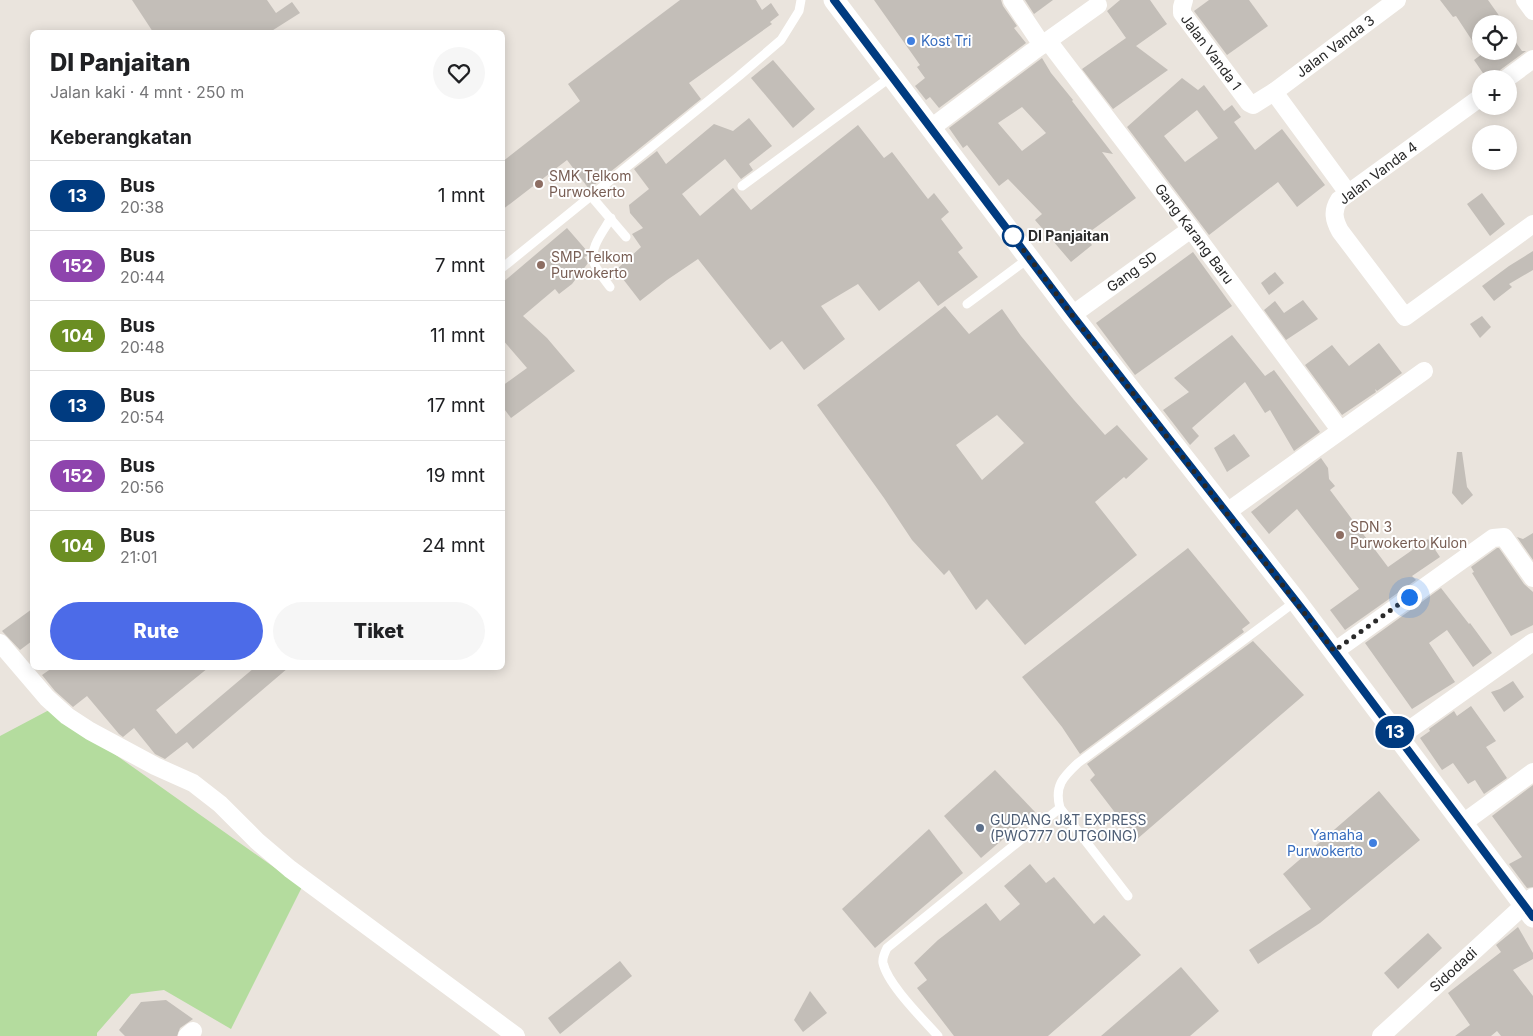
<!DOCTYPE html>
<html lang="id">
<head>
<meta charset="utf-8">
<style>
	body { margin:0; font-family:Inter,sans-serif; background:#f6f6f6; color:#202124; height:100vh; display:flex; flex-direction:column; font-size:19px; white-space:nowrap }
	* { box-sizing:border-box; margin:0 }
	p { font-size:16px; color:#757577 }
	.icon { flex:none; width:28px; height:28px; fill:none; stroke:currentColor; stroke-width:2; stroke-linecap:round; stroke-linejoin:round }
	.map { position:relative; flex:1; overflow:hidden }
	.side { position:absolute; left:30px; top:30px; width:475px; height:640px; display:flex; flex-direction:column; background:#fff; border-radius:8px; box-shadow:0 2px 12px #0003 }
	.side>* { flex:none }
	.badge { padding:0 10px; border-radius:16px; font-size:18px; line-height:32px }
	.buttons { position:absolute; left:1472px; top:15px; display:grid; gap:10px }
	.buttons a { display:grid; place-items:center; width:45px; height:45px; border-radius:50%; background:#fff; box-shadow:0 2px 12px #0003; font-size:25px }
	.you { position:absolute; width:25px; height:25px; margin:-12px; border:4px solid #fff; border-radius:50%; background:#1a73e8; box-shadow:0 0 0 8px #1a73e833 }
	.map>.badge { position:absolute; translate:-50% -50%; box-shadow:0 0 0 2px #fff }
	h2 { padding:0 20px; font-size:19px; line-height:45px }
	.round { display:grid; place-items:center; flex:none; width:52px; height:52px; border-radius:26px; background:#f6f6f6 }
	.overview { display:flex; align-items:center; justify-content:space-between; height:85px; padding:0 20px }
	h1 { font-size:24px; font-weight:800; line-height:38px }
	.cta { display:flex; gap:10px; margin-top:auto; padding:10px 20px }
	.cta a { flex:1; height:58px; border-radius:30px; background:#4c6be8; color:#fff; font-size:20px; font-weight:800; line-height:58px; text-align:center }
	.cta a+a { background:#f6f6f6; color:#202124 }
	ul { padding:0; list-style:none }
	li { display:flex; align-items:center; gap:15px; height:70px; padding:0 20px; border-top:1px solid #e0e0e0 }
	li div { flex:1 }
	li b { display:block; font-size:19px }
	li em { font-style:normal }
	li .badge { min-width:55px; font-weight:700; text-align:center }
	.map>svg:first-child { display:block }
	.green { fill:#b4dc9e }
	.building { fill:#c3beb8; fill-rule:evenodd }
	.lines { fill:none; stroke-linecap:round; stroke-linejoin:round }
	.service { stroke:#fff; stroke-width:9 }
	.minor { stroke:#fff; stroke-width:18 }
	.tertiary { stroke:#fff; stroke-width:21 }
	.line-casing { stroke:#fff; stroke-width:11 }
	.line { stroke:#003b80; stroke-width:8 }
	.walk { stroke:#292929; stroke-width:5; stroke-dasharray:0 9 }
	.shop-dot { fill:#3f7fe0; stroke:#fff; stroke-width:2 }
	.education-dot { fill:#8d6e63; stroke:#fff; stroke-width:2 }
	.stop-dot { fill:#fff; stroke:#003b80; stroke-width:2.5 }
	.service-dot { fill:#5c6f8a; stroke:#fff; stroke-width:2 }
	.labels { text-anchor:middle; stroke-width:4; stroke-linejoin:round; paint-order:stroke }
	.shop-label { font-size:14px; fill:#366cbe; stroke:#fff; text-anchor:start }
	.street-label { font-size:14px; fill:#292929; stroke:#fff }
	.education-label { font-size:14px; fill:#785e54; stroke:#fff; text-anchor:start }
	.stop-label { font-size:14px; font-weight:bold; fill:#292929; stroke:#fff; text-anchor:start }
	.service-label { font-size:14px; fill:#4e5e75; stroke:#fff; text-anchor:start }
</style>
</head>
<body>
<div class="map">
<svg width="1533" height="1036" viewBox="0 0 1533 1036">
	<rect width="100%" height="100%" fill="#eae4dd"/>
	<!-- green -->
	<polygon class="green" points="51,709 302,887 231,1029 164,990 131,994 97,1033 97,1036 0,1036 0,736"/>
	<!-- building -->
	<g class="building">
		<polygon points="132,0 267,0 276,13 292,2 300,13 270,32 153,32"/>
		<polygon points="680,0 756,0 762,10 771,3 779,15 770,22 772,24 689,83 701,99 589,189 567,160 502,210 502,162 580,101 568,84"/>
		<polygon points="874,0 1001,0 1003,6 1017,26 1014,28 1026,43 939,108 930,97 926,100 915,86 925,78 917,67 920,65"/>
		<polygon points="1025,0 1053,0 1034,14"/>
		<polygon points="1120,0 1150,0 1157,10 1167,24 1136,46 1168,70 1113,109 1082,69 1126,38 1107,11"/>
		<polygon points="1209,0 1249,0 1268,26 1227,55 1194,11"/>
		<polygon points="1440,0 1488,0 1505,24 1481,24 1481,54 1456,16 1453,17"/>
		<polygon points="1509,33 1522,51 1526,51 1500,70 1496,76 1492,79 1487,79 1474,60 1486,51 1509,51"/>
		<path d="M1042,58L1051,73L1073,100L1072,101L1113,154L1102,152L1136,198L1084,236L1092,245L1071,262L1035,220L1042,214L1008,179L999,186L967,145L963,148L949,128ZM1022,107L1046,133L1022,151L998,123Z"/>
		<polygon points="773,60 815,109 793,128 751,78"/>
		<path d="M1182,78L1198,90L1204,85L1224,111L1232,105L1241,117L1234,122L1255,150L1282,129L1325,185L1297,207L1278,182L1209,235L1127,127ZM1197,110L1218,138L1185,162L1164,136Z"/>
		<polygon points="749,118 772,146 749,164 753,170 741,179 725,159 682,194 700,216 733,188 751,210 858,125 884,158 892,152 928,199 934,193 949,212 941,219 963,248 958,252 978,277 938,306 919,281 879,311 858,284 821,306 845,339 804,370 782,341 770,350 698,259 667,280 640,301 616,270 641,247 632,234 643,228 630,213 629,205 649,189 634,169 657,151 666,164 714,124 733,131"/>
		<polygon points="1482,193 1505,224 1490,236 1467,204"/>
		<polygon points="567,228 587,251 587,256 584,257 588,263 572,284 559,294 555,289 523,316 547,338 575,371 511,418 502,406 502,386 527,368 502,339 502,283"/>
		<polygon points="1533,251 1533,270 1509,284 1512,287 1494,301 1482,286 1509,266"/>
		<polygon points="1193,252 1232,306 1135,375 1096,323"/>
		<polygon points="1275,272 1284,283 1269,295 1261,283"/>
		<polygon points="1303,300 1318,319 1286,340 1264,310 1275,301 1284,313"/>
		<path d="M945,306L969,334L1002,309L1021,336L1074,400L1105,435L1117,425L1148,459L1126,479L1124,477L1095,502L1137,555L1025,645L987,599L976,610L949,570L944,575L912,540L884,498L817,405ZM997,415L1024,443L982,480L956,445Z"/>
		<polygon points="1482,316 1491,327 1480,338 1470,324"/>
		<polygon points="1232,335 1265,376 1274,370 1320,432 1294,451 1270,410 1265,413 1245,382 1192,428 1199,436 1190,445 1163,410 1189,392 1174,378"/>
		<polygon points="1379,343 1402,373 1377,391 1375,389 1376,392 1342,415 1305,365 1332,345 1349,366"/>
		<polygon points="1234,434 1250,456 1227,472 1214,448"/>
		<polygon points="1457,452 1462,452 1467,487 1473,495 1462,505 1452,493"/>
		<polygon points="1321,458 1328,468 1329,479 1335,486 1330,490 1388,567 1428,539 1440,557 1412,576 1416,580 1345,630 1330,610 1359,589 1297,509 1269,534 1251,512"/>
		<polygon points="1533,533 1533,560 1517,537 1523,539"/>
		<polygon points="1188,548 1250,623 1242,629 1244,632 1080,754 1062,727 1022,677"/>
		<polygon points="1497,548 1499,548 1524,584 1533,592 1533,625 1511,636 1472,573 1474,572 1471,567"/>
		<polygon points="1441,588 1469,624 1470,623 1492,653 1473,667 1447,630 1429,643 1455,682 1412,709 1365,643"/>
		<polygon points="32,609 32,641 20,650 2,631"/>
		<polygon points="1253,641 1304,695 1136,840 1090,780 1095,775 1087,764"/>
		<polygon points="52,668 208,668 156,710 176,734 254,668 288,668 193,749 187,742 165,759 155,754 134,728 123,737 119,734 87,696 73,707 55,691 42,675"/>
		<polygon points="1513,681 1524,697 1504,712 1491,692 1500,689"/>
		<polygon points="1471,706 1496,741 1486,747 1507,778 1484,794 1475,780 1468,784 1453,763 1442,770 1420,738 1430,731 1429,729 1454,711 1457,716"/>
		<polygon points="995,770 1035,812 981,858 944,816"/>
		<polygon points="1533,785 1533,887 1527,888 1509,864 1522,857 1492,816"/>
		<polygon points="1379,791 1420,840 1320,923 1258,964 1249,950 1311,909 1283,874"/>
		<polygon points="929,829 963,873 875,948 842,909"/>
		<polygon points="1030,864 1046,883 1054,877 1094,924 1104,915 1141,955 1048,1036 954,1036 917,988 927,980 914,963 938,940 986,903 1000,921 1020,904 1004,886"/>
		<polygon points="1518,927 1533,953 1533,959 1513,970 1533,996 1533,1036 1501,1036 1497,1031 1491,1036 1455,1036 1470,1025 1448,993 1501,952 1496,945"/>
		<polygon points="1428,933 1442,948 1398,989 1384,973"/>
		<polygon points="620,961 632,976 560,1034 548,1018"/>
		<polygon points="1181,967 1219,1011 1190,1036 1101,1036"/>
		<polygon points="810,991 827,1013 803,1032 794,1020"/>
		<polygon points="166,1000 193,1019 180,1028 177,1036 125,1036 119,1030 141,1002"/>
	</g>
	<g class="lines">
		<!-- service -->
		<g class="service">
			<polyline points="742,186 892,76"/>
			<polyline points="591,196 626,237"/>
			<polyline points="502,268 739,76 781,40 799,11 801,0"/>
			<path d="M610,287C605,280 597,271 594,263C588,249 605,229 611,218"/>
			<polyline points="967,304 1029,258"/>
			<path d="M1128,896L1060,808C1054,786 1063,777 1078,763L1296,601"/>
			<path d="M938,1036C923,1019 888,985 883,963C882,958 885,952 887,948L1060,808"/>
		</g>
		<!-- minor -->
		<g class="minor">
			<polyline points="1012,0 1042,45"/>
			<path id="s1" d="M1184,0L1182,7V13L1249,103L1253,105L1274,92L1397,0"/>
			<polyline points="1525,0 1533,11"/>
			<path id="s2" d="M1048,41L1191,229L1340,430"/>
			<polyline points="1506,79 1533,59"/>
			<polyline points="1274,92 1348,193"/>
			<path d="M1481,97L1339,200C1332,211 1334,220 1340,231L1405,317L1533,224"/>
			<polyline points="931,128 1032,52 1098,5"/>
			<path id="s3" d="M1072,315L1191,229"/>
			<polyline points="1227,512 1424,371"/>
			<polyline points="0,643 47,698 67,716 90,731 155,766 193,783 220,804 257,841 290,869 516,1036"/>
			<polyline points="1335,651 1493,538 1504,537 1533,578"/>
			<polyline points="1399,737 1533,642"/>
			<polyline points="1463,823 1533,772"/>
			<polyline points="187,1036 193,1031"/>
			<path id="s4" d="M1381,1036L1533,897"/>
		</g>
		<!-- tertiary -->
		<polyline class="tertiary" points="834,0 1072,315 1296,601 1533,917"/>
	</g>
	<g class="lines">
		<defs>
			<polyline id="line" points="834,0 1072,315 1306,614 1533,917"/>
		</defs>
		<!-- line casing -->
		<use href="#line" class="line-casing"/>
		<!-- line -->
		<use href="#line" class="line"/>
		<!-- walk -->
		<polyline class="walk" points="1013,236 1072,315 1334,651 1409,597"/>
	</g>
	<!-- markers -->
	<g class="shop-dot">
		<circle cx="911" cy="41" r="5"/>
		<circle cx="1373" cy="843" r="5"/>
	</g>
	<g class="education-dot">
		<circle cx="539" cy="184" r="5"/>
		<circle cx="541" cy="265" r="5"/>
		<circle cx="1340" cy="535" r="5"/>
	</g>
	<circle class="stop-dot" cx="1013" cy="236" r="10"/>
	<circle class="service-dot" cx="980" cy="828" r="5"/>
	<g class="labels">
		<!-- shop labels -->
		<g class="shop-label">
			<text x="921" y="46">Kost Tri</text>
			<text x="1363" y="840" text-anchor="end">Yamaha<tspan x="1363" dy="16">Purwokerto</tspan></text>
		</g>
		<!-- street labels -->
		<g class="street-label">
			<text dy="5" stroke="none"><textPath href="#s1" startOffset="231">Jalan Vanda 3</textPath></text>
			<text dy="5" stroke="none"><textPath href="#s1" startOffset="62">Jalan Vanda 1</textPath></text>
			<text transform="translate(1378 173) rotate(-37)" y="5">Jalan Vanda 4</text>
			<text dy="5" stroke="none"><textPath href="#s2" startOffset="242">Gang Karang Baru</textPath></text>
			<text dy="5" stroke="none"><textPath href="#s3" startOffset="74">Gang SD</textPath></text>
			<text dy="5" stroke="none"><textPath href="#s4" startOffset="98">Sidodadi</textPath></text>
		</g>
		<!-- education labels -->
		<g class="education-label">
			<text x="549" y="181">SMK Telkom<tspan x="549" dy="16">Purwokerto</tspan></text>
			<text x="551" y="262">SMP Telkom<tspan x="551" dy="16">Purwokerto</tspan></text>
			<text x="1350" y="532">SDN 3<tspan x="1350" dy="16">Purwokerto Kulon</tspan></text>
		</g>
		<!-- stop labels -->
		<g class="stop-label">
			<text x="1028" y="241">DI Panjaitan</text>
		</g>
		<!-- service labels -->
		<g class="service-label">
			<text x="990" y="825">GUDANG J&amp;T EXPRESS<tspan x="990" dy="16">(PWO777 OUTGOING)</tspan></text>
		</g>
	</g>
</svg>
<div class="buttons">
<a><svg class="icon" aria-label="locate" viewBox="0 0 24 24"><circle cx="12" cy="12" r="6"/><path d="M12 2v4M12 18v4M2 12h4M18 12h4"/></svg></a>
<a>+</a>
<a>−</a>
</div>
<div class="you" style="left:1409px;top:597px"></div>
<b class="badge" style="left:1395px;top:732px;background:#003b80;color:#fff">13</b>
<section class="side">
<div class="overview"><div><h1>DI Panjaitan</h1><p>Jalan kaki · 4 mnt · 250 m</p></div><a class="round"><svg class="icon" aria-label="heart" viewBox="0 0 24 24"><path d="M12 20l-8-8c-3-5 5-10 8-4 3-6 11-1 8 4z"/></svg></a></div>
<h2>Keberangkatan</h2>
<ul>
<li><span class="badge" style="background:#003b80;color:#fff">13</span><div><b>Bus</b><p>20:38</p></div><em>1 mnt</em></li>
<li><span class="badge" style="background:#8e44ad;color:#fff">152</span><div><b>Bus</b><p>20:44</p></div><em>7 mnt</em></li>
<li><span class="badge" style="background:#6b8e23;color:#fff">104</span><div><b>Bus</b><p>20:48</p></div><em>11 mnt</em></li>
<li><span class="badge" style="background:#003b80;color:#fff">13</span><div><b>Bus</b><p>20:54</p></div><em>17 mnt</em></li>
<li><span class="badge" style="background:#8e44ad;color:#fff">152</span><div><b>Bus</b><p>20:56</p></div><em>19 mnt</em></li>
<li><span class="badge" style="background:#6b8e23;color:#fff">104</span><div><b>Bus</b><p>21:01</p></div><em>24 mnt</em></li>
</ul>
<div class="cta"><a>Rute</a><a>Tiket</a></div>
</section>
</div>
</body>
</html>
